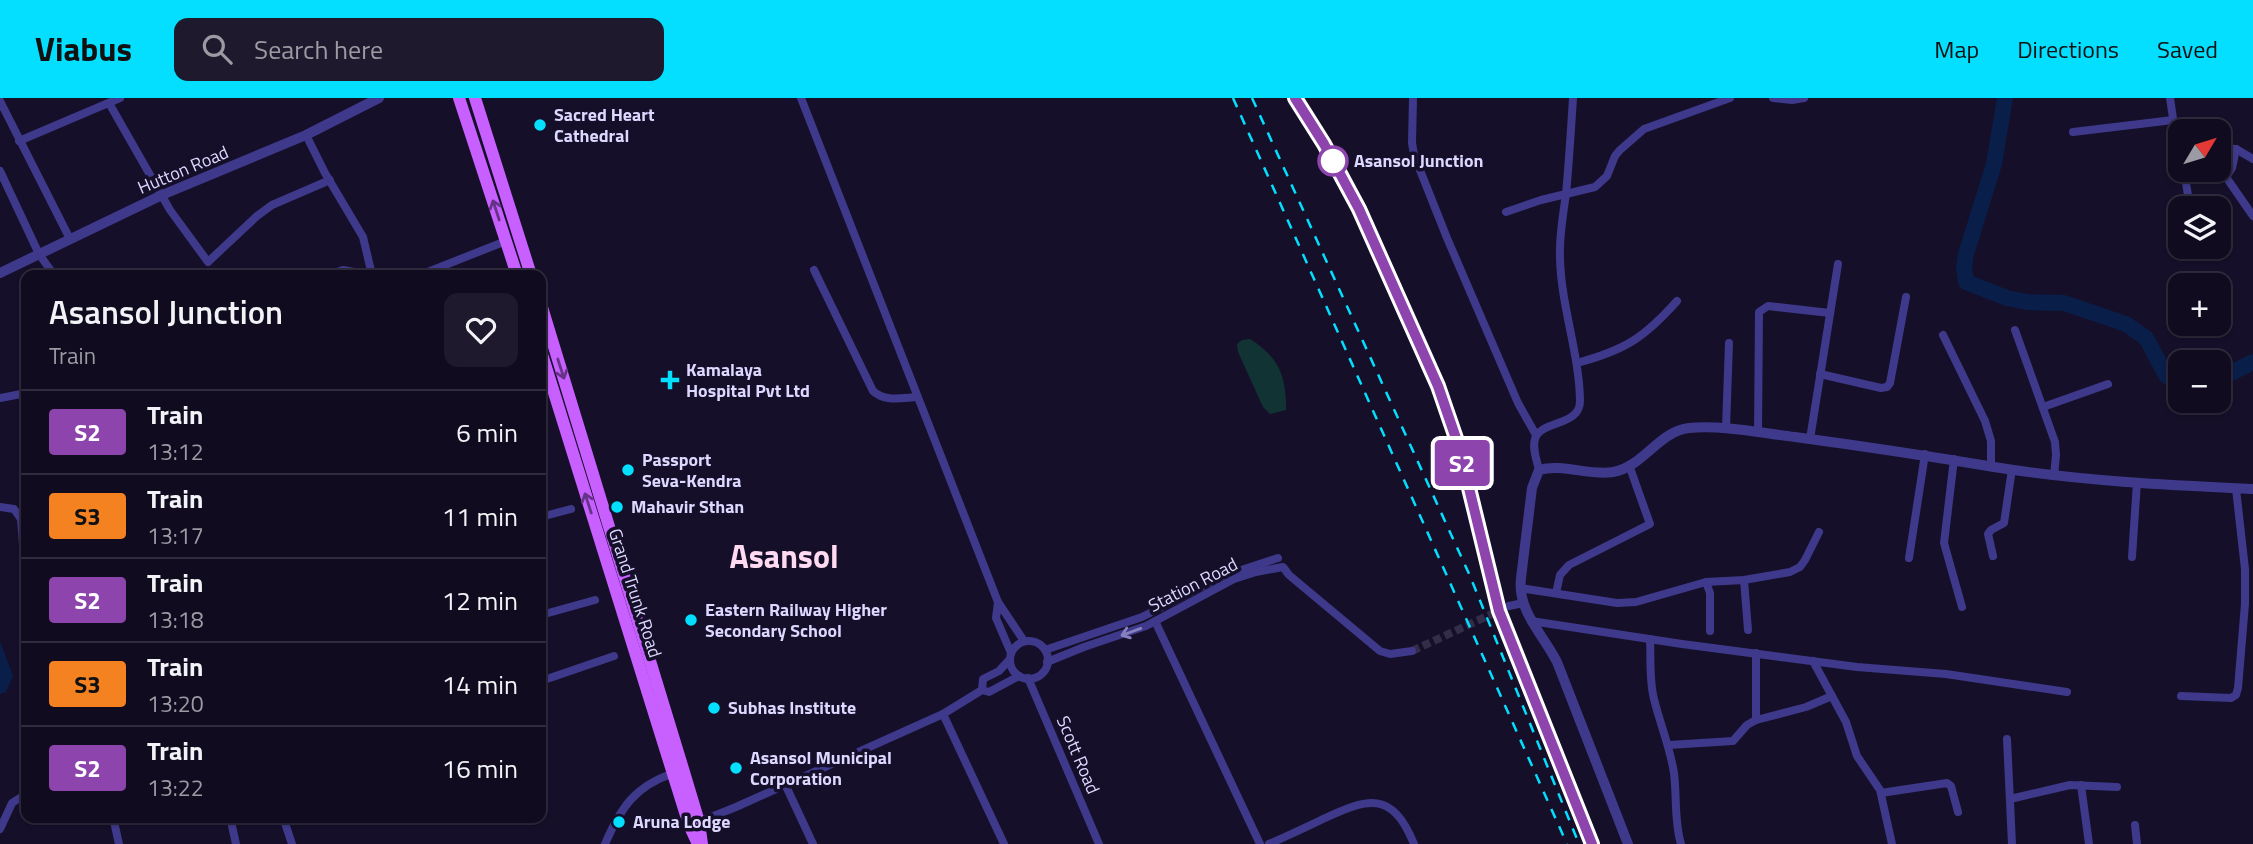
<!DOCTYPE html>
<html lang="en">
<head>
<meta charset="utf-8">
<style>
	body { margin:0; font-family:"Titillium Web",sans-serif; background:#1e192c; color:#f1f3f6; height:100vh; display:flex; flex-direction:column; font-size:26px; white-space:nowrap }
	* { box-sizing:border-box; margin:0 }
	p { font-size:23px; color:#9c9ba4 }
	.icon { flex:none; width:38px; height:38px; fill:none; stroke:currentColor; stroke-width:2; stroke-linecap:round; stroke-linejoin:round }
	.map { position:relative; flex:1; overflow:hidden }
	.drawer { position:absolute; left:21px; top:172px; width:525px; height:553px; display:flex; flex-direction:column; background:#100b1f; border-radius:14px; box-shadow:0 2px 5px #0004,0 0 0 2px #302b3d }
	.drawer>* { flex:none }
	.badge { padding:0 14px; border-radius:5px; font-size:24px; line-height:46px }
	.needle { width:46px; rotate:52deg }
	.controls { position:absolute; left:2168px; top:21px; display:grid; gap:14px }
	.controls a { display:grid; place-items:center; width:63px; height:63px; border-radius:14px; background:#100b1f; box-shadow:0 2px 5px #0004,0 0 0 2px #302b3d; font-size:35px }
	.map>.badge { position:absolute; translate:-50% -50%; box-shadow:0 0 0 4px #fff }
	.round { display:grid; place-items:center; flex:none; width:74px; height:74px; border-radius:14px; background:#1e192c }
	.summary { display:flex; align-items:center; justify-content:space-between; height:119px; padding:0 28px }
	h1 { font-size:33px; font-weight:600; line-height:52px }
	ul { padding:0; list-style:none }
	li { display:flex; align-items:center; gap:21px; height:84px; padding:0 28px; border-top:2px solid #302b3d }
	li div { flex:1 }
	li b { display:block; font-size:26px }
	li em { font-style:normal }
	li .badge { min-width:77px; font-weight:700; text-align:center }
	header { display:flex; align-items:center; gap:42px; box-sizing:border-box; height:98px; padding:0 35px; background:#04deff; color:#111 }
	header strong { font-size:33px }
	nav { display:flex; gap:38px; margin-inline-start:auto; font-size:24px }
	.search { width:490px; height:63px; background:#1e192c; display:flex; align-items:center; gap:18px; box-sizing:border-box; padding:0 24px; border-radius:14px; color:#9c9ba4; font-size:26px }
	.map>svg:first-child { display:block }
	.green { fill:#123333 }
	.water { fill:#091e49 }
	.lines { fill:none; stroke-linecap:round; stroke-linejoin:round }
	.river { stroke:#091e49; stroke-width:16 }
	.minor-tunnel { stroke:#332d49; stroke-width:8; stroke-dasharray:8 4; stroke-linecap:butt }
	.minor { stroke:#3e398a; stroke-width:8 }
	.tertiary { stroke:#3e398a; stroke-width:10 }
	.primary { stroke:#c85fff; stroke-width:12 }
	.rail { stroke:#04deff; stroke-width:2.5; stroke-dasharray:10 9; stroke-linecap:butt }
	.oneway { stroke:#663389 }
	.oneway2 { stroke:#8681bf }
	.line-casing { stroke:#fff; stroke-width:16 }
	.line { stroke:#8e44ad; stroke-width:10 }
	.poi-dot { fill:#04deff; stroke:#150f29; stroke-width:2.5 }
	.stop-dot { fill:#fff; stroke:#8e44ad; stroke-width:3.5 }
	.labels { text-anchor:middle; stroke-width:7; stroke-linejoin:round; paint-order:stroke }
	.poi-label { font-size:18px; font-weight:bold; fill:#ddd8ff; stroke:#150f29; text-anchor:start }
	.stop-label { font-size:18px; font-weight:bold; fill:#ddd8ff; stroke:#150f29; text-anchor:start }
	.street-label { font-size:18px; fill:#ddd8ff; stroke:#150f29 }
	.town-label { font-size:32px; font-weight:bold; fill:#ffdaf0; stroke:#150f29 }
</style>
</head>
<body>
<header>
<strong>Viabus</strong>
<div class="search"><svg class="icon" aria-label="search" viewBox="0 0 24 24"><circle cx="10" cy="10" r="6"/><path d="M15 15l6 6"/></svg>Search here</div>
<nav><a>Map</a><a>Directions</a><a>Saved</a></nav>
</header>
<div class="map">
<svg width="2253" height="746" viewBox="0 0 2253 746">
	<rect width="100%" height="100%" fill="#150f29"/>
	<!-- green -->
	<path class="green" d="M1250,241C1280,260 1286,279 1286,312L1270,316L1263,309L1238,254L1237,246L1242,242Z"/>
	<!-- water -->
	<polygon class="water" points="0,543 13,578 6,594 0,596"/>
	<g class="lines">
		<!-- river -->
		<g class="river">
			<polyline points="2005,0 1994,66 1966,156 1964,169 1966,184 2007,200 2027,204 2064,205 2126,226 2146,240 2166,277 2176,285 2180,286"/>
			<polyline points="2219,281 2253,264"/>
		</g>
		<!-- minor-tunnel -->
		<polyline class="minor-tunnel" points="1412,553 1509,508"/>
		<!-- minor -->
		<g class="minor">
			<polyline points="801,0 998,504"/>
			<polyline points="1413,0 1412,45 1414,57 1447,140 1518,305 1536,337"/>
			<polyline points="1773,0 1792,2 1804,0"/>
			<polyline points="2170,0 2177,48 2180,53"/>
			<polyline points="0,3 70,141"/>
			<polyline points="109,5 170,112 208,164 257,118 272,107 330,82"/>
			<polyline points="2073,34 2173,22"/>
			<polyline points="306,37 325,75 363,139 372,177"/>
			<polyline points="19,43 120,0"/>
			<polyline points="2219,50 2236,51 2253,61"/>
			<polyline points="2236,51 2232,70 2226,79 2253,118"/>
			<polyline points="2184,72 2190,110"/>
			<polyline points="0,73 39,156 54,177"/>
			<polyline points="1506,114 1541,102 1595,89 1607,78 1615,58 1620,52 1644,31 1730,0"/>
			<path d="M814,172L873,293C885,304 901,300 917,299"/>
			<polyline points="327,177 343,172 371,177"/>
			<polyline points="420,177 506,143"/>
			<polyline points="2015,232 2055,344 2056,357 2054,378"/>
			<polyline points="1943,237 1985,323 1991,343 1991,368"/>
			<path d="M1577,265C1625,252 1644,240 1677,203"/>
			<polyline points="1820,276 1881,290 1887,289 1890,285 1906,199"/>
			<polyline points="0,300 26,295"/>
			<polyline points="2043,309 2108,286"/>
			<polyline points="1726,330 1729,245"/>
			<polyline points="1758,334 1759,214 1768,208 1830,215"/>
			<polyline points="1810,341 1838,166"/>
			<polyline points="1954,361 1944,445 1962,509"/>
			<path d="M1539,372C1537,363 1532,350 1535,341C1540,322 1581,329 1580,302C1579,254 1561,208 1560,160C1559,138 1563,117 1566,96C1569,64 1571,32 1573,0"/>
			<polyline points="0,409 14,411 21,421 26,485"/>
			<polyline points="541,419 571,411"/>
			<polyline points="1993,458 1988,436 1991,432 2004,425 2012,371"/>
			<polyline points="2132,459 2137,384"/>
			<polyline points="1909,460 1925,356"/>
			<polyline points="1744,482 1748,532"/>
			<polyline points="1706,484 1710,495 1710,533"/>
			<polyline points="1520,490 1617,505 1636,504 1706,484 1744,482 1790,474 1800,469 1805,462 1819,434"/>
			<polyline points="1556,495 1560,477 1569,467 1650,426 1629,367"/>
			<polyline points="1509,508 1523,505"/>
			<polyline points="541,517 595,502"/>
			<polyline points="1155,523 1260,746"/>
			<polyline points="1531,523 1682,546 1857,569 1946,576 2067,594"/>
			<path d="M1650,541C1651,561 1649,582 1654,601C1660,626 1670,649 1674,675C1677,699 1674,723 1681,746"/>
			<circle cx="1029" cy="562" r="19"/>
			<polyline points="1045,552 1142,519 1223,478 1278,460"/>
			<polyline points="1011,555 996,520 998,504 1024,543"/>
			<polyline points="1010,561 999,573 983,581 982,592 989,594 1019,578"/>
			<polyline points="1813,563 1846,624 1857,658 1880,692 1892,746"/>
			<polyline points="1047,564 1084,549 1146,528 1234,481 1256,474 1283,469 1289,477 1380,553 1390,556 1412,553"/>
			<polyline points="1028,580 1099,746"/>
			<polyline points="541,583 614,558"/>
			<polyline points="2181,598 2231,600 2236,597 2238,590 2245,506 2245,471 2236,391"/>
			<polyline points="943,616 1004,746"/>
			<polyline points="1756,622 1756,555"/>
			<polyline points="2007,641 2012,746"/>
			<polyline points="1669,647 1733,643 1747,627 1756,622 1806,609 1832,598"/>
			<polyline points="785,686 813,746"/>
			<polyline points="2081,687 2089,746"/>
			<polyline points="1881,695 1947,685 1951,688 1958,714"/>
			<polyline points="2010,701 2070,687 2117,689"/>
			<polyline points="113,719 119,746"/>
			<polyline points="230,719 236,746"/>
			<polyline points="283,719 292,746"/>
			<polyline points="696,725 736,709 943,616 982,592"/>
			<polyline points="2135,727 2137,746"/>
			<polyline points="0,731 12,705 26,696"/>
			<path d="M605,746C621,709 635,688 674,675"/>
			<path d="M1269,746C1287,738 1305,730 1323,721C1368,700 1392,692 1414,746"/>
		</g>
		<!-- tertiary -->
		<g class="tertiary">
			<polyline points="0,175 162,97 306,37 379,0"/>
			<path d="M1628,746L1557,564C1543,536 1517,513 1521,480L1532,390L1539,372C1562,365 1589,378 1613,374C1643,369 1659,333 1689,330C1724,327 1761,335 1795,339C1862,348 1928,358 1994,369C2080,383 2167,387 2253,391"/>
		</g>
		<!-- primary -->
		<g class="primary">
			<polyline points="459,0 517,177"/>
			<polyline points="475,0 531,177"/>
			<polyline points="541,206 684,674 699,724 702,746"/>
			<polyline points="541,253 689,727 698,746"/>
		</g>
		<!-- rail -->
		<g class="rail">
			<polyline points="1233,0 1567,746"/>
			<polyline points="1252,0 1470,478 1579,746"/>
			<polyline points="1295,0 1324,46 1359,111 1438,288 1459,349 1499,513 1592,746"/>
		</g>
	</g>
	<!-- one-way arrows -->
	<defs><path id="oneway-shaft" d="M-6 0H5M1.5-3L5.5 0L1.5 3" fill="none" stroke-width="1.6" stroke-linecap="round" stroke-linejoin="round" transform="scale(1.75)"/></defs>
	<g class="oneway">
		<use href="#oneway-shaft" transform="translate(496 112) rotate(-108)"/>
		<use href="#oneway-shaft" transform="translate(561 271) rotate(72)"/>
		<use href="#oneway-shaft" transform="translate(588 405) rotate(-108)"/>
	</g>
	<use class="oneway2" href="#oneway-shaft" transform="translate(1131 534) rotate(160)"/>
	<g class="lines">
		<defs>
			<polyline id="line" points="1295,0 1324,46 1359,111 1438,288 1459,349 1499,513 1592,746"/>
		</defs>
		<!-- line casing -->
		<use href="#line" class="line-casing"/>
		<!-- line -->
		<use href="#line" class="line"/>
	</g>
	<!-- markers -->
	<g class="poi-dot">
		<circle cx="540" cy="27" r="7"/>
		<path d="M666.5 271.5h7v7h7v7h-7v7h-7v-7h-7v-7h7z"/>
		<circle cx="628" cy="372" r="7"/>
		<circle cx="617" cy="409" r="7"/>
		<circle cx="691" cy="522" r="7"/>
		<circle cx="714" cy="610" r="7"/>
		<circle cx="736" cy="670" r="7"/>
		<circle cx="619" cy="724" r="7"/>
	</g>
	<circle class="stop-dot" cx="1333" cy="63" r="14"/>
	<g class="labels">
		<!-- poi labels -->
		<g class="poi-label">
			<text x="554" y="23">Sacred Heart<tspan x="554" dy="21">Cathedral</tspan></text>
			<text x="686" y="278">Kamalaya<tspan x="686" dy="21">Hospital Pvt Ltd</tspan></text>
			<text x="642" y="368">Passport<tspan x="642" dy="21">Seva-Kendra</tspan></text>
			<text x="631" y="415">Mahavir Sthan</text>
			<text x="705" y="518">Eastern Railway Higher<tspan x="705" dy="21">Secondary School</tspan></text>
			<text x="728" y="616">Subhas Institute</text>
			<text x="750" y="666">Asansol Municipal<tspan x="750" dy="21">Corporation</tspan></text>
			<text x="633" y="730">Aruna Lodge</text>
		</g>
		<!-- stop labels -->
		<g class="stop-label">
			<text x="1354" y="69">Asansol Junction</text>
		</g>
		<!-- street labels -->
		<g class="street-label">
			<text transform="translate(183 72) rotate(-23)" y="6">Hutton Road</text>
			<text transform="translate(1193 487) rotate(-27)" y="6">Station Road</text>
			<text transform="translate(635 495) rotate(72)" y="6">Grand Trunk Road</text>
			<text transform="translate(1078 657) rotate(67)" y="6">Scott Road</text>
		</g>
		<!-- town labels -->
		<g class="town-label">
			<text x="784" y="470">Asansol</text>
		</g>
	</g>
</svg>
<div class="controls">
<a><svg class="needle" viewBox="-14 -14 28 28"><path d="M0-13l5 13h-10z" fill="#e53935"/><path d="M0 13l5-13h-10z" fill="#9c9ba4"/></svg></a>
<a><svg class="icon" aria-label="layers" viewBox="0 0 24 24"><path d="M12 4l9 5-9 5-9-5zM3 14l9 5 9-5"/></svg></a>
<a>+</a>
<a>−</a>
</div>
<b class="badge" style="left:1462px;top:365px;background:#8e44ad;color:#fff">S2</b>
<section class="drawer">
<div class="summary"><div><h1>Asansol Junction</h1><p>Train</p></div><a class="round"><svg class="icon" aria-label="heart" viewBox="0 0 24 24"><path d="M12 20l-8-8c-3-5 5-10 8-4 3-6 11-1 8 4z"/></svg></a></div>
<ul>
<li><span class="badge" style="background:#8e44ad;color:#fff">S2</span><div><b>Train</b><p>13:12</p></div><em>6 min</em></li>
<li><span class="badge" style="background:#f58220;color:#111">S3</span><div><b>Train</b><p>13:17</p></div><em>11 min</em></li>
<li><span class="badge" style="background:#8e44ad;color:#fff">S2</span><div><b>Train</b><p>13:18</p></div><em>12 min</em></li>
<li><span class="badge" style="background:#f58220;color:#111">S3</span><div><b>Train</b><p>13:20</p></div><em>14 min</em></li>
<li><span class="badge" style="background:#8e44ad;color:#fff">S2</span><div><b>Train</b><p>13:22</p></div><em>16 min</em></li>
</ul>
</section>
</div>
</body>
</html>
